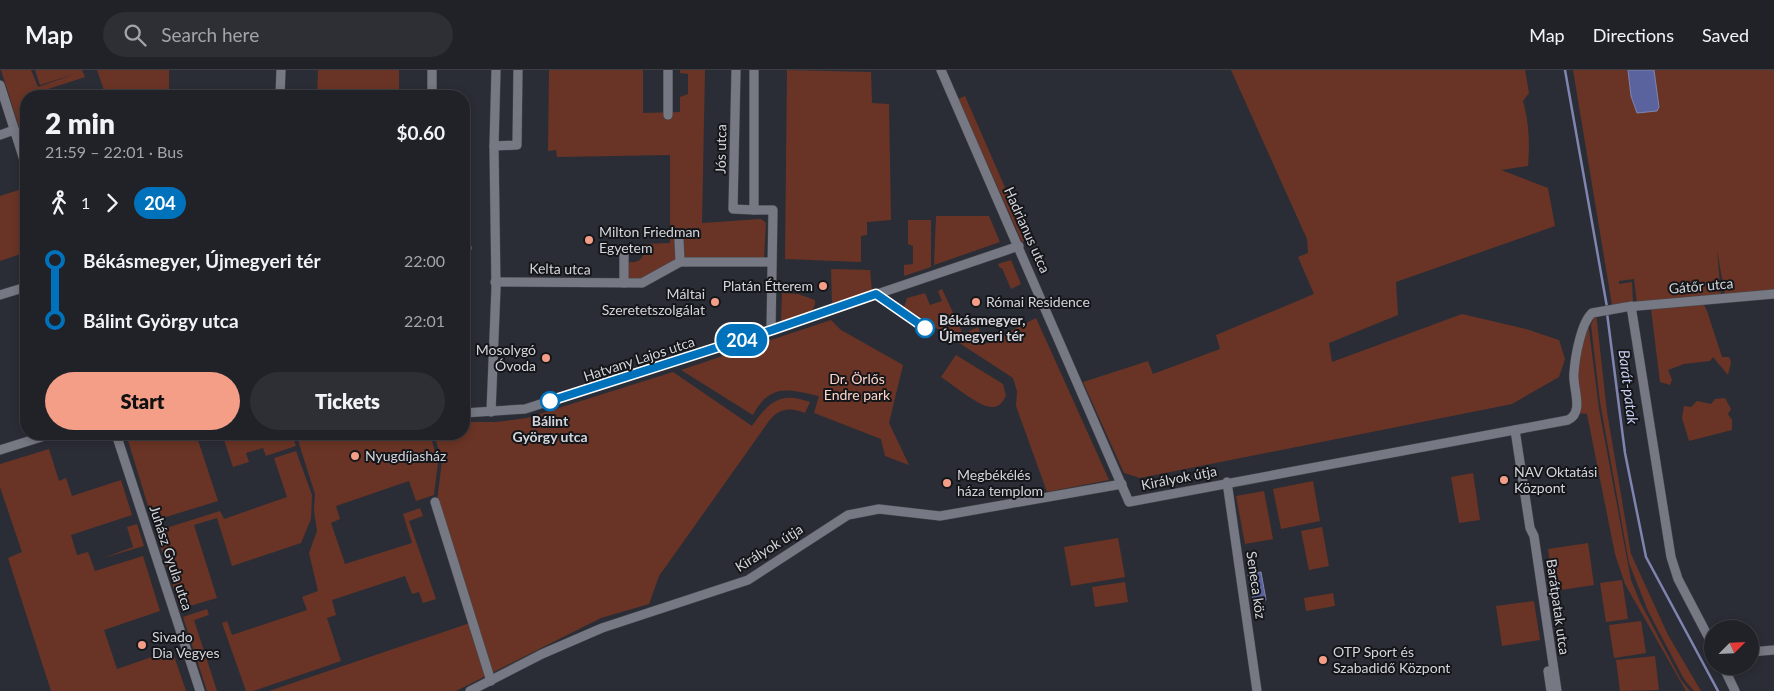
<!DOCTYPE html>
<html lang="en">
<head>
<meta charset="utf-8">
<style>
	body { margin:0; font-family:Lato,sans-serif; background:#2d2f34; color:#f1f3f6; height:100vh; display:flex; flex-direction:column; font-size:19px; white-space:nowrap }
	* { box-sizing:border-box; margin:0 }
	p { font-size:16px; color:#a2a4a8 }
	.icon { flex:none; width:28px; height:28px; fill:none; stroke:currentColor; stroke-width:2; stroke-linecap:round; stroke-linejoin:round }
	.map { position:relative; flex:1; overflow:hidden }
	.drawer { position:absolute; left:20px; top:20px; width:450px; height:350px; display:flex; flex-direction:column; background:#202228; border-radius:20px; box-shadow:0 2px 8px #0003,0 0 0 1px #3d3f45 }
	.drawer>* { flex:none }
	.badge { padding:0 10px; border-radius:16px; font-size:18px; line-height:32px }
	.needle { width:32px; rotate:66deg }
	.fabs { position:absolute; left:1704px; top:550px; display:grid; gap:10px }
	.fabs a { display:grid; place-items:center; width:55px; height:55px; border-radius:50%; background:#202228; box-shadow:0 2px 8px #0003,0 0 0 1px #3d3f45; font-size:25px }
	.map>.badge { position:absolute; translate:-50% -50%; box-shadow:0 0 0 2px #fff }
	.legs { display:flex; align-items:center; gap:8px; height:55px; padding:0 25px; font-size:16px }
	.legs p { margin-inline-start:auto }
	.summary { display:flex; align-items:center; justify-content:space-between; height:85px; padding:0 25px }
	h1 { font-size:28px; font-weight:800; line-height:38px }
	.action { display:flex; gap:10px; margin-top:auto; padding:10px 25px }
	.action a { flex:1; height:58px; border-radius:30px; background:#f49e87; color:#111; font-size:20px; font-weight:800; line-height:58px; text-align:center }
	.action a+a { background:#2d2f34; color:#f1f3f6 }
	ul { padding:0 25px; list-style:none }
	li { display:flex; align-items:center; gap:18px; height:60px; font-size:19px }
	li i { display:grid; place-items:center; width:8px; height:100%; margin:0 6px; background:currentColor }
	li i::after { content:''; width:12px; height:12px; margin:-6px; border:4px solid; border-radius:50%; background:#202228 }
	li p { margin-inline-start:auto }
	li:first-child i { background:linear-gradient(#0000 50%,currentColor 0) }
	li:last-child i { background:linear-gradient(currentColor 50%,#0000 0) }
	header { display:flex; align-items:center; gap:30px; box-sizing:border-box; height:70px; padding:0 25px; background:#202228; border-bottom:1px solid #3d3f45 }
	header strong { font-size:24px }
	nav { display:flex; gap:28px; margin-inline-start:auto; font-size:18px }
	.search { width:350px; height:45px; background:#2d2f34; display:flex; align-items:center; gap:12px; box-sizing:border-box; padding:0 18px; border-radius:28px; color:#a2a4a8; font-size:19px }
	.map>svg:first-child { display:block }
	.green { fill:#693425 }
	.water { fill:#5a639e; stroke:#7f85b0 }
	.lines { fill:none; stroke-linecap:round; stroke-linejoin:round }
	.stream { stroke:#7f85b0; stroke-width:2.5 }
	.minor-casing { stroke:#46484e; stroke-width:10 }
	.minor { stroke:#767883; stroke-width:9 }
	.line-1-casing { stroke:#fff; stroke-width:11 }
	.line-1 { stroke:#0072bc; stroke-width:8 }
	.poi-dot { fill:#f49e87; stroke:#15161a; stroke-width:2 }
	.stop-1-dot { fill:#fff; stroke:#0072bc; stroke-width:2.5 }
	.labels { text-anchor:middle; stroke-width:4; stroke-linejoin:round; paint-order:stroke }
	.street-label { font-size:14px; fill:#d4d5db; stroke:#15161a }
	.poi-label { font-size:14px; fill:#d4d5db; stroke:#15161a; text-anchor:start }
	.stop-label { font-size:14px; font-weight:bold; fill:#d4d5db; stroke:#15161a; text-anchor:start }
	.park-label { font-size:14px; fill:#fdd3c8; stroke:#15161a }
	.water-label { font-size:15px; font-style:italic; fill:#c9d0f3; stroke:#15161a }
</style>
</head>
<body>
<header>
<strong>Map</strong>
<div class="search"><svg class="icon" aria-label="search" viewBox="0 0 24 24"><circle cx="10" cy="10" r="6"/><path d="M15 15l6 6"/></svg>Search here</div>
<nav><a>Map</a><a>Directions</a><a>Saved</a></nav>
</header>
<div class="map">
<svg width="1774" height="621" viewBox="0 0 1774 621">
	<rect width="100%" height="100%" fill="#2b2d36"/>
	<!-- green -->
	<g class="green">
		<polygon points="1,0 31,0 38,17 75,4 40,15 35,0 82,0 85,7 42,21 43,26 26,26 26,79"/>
		<polygon points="97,0 169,0 169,26 106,26"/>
		<polygon points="318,0 399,0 399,26 317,26"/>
		<path d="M549,0H643V43L680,42V27L688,24V4L680,3V0H705L702,153L761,149L766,153L764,189H676L645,209H631L626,206V192C641,194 645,187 644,174L670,173V85L557,87L556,80L548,81Z"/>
		<polygon points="787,0 871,2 872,33 889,34 891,150 867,152 867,165 861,166 861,192 785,189"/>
		<path d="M1231,0H1525L1529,23L1523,31C1529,53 1530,73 1528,96L1501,100L1548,118L1555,156L1396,212L1398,245L1329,273L1332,292L1462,244L1526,259L1559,270L1565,289L1559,307L1512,334L1140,408L1124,403L1083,312L1148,291L1153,304L1220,279L1216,265L1314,224L1298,187L1308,183L1307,169Z"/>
		<polygon points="1573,0 1628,0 1631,26 1637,43 1659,37 1654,0 1774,0 1774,221 1725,226 1717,180 1721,226 1637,233 1634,209 1619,211 1619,214 1632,212 1633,232 1612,235"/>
		<polygon points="965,26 1028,170 1022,172 958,29"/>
		<polygon points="25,118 26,182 0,191 0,126"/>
		<polygon points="936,146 989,146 1000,172 934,195"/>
		<polygon points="908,150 931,150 931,197 904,206 904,195 913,194 913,176 908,174"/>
		<polygon points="1011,190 1021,214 1011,219 1002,198 1000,198 998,194"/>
		<polygon points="831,199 870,200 872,221 832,233"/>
		<polygon points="942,219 963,264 978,257 985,274 1036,248 1109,410 1047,422 1016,336 1017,321 1013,308 904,237 907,228 925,223 930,235 942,231 938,221"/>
		<path d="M782,223L798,224L815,230C817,246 793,248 781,252Z"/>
		<polygon points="1700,234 1704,235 1707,241 1722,287 1729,287 1731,292 1728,305 1713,287 1710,291 1684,294 1668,300 1672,310 1670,315 1660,312 1651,239"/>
		<polygon points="1596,243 1607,342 1631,484 1668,565 1701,621 1694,621 1684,609 1648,541 1629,493 1600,332 1591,255"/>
		<path d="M831,250L841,260L903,295L889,353L909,395L885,386L881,369L814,343L819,326C788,319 770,313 753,345L681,300Z"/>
		<polygon points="1588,252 1599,339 1631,510 1640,532 1681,610 1690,621 1686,621 1625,514 1615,484 1587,344 1578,343 1575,307"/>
		<path d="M956,285L1003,314L1006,326C1003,332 998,338 991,337C978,336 952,314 941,307Z"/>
		<path d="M673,302L752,356C769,332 780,321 810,332L805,343C790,337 779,338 769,351L659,506L649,534L601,548L456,621H269L476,551L437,431L442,391L434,364H464V352H496L527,348Z"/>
		<polygon points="1725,328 1731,339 1728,344 1732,350 1732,360 1689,371 1682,348 1684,336 1691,337 1697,331 1711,334 1715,329"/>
		<polygon points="126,364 196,364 218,431 156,450 152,449"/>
		<polygon points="222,364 292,364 296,376 266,386 263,378 246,383 249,392 233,397"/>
		<polygon points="296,364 430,364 438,392 434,425 416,431 409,411 336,436 340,449 331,453 345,494 412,473 403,444 420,438 423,446 409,451 436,529 423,533 419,522 412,524 405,506 332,530 336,545 327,548 341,591 253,621 246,621 222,553 227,551 232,565 307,540 302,527 318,521 309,483 317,461 314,441 315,424"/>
		<polygon points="49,379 59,411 66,408 72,426 121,410 132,445 71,465 77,485 88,482 95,501 143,486 160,541 104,560 117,599 172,580 186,621 51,621 8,488 22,482 0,417 0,394"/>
		<polygon points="296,381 312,425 311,449 301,473 232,496 217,448 194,455 217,528 183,538 179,535 157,466 160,460 220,441 224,449 287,427 274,388"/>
		<polygon points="1473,403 1480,450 1459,453 1451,407"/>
		<polygon points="1313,411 1320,451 1281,459 1273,419"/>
		<polygon points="1264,421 1273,469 1245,474 1236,426"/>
		<polygon points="137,454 144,476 103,488 133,477 127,457"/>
		<polygon points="1322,457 1329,496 1309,500 1301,461"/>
		<polygon points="1118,468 1125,507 1071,516 1064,477"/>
		<polygon points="1588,473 1594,515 1554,521 1548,479"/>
		<polygon points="1622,510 1628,549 1606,552 1600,513"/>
		<polygon points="1125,512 1128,532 1095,537 1092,517"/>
		<polygon points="1333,523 1335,536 1306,541 1304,528"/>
		<polygon points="1534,531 1540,570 1502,576 1496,536"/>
		<polygon points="207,539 209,545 194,550 217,621 207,621 183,547"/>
		<polygon points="1641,551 1646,583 1614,588 1609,555"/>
		<polygon points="1655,586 1659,620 1620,621 1616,590"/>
	</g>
	<!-- water -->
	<g class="water">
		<polygon points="1628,0 1654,0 1659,37 1657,41 1637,43 1631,26"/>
		<polygon points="1261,502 1266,530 1254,533 1248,504"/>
	</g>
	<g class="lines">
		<!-- stream -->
		<g class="stream">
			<polyline points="1565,0 1607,237"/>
			<polyline points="1607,243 1625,383 1646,487 1718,621"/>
		</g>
		<defs>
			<g id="minor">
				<polyline points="668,0 668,45"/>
				<polyline points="736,0 733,139 754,140"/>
				<polyline points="754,0 754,140 773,140 771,260"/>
				<path d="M941,0L1129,432L1568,350C1585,342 1572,317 1574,303C1575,287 1581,253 1592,243L1626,237L1774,224"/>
				<polyline points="0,15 26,96"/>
				<polyline points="280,26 281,0"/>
				<polyline points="432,26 432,0"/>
				<polyline points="0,65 14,60"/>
				<polyline points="494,76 517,75 518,0"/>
				<polyline points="679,170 680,192"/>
				<polyline points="464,178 467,178"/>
				<polyline points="495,212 642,213 680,192 771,192"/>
				<polyline points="624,213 624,184"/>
				<polyline points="0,225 26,217"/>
				<polyline points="1631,236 1671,487 1678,509 1712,574"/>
				<polyline points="491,342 496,218 494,76 496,0"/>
				<polyline points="464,343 525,339 771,260 1019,176"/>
				<polyline points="1515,360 1530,458 1534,466 1557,621"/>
				<polyline points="116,364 200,621"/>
				<polyline points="0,380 51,364"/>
				<polyline points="1227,412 1257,621"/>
				<polyline points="435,432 491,611"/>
				<polyline points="1750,582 1774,580"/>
				<polyline points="1723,596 1735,621"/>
				<polyline points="1548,601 1551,621"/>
				<polyline points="470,621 542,584 602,558 748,510 848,445 879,439 940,446 1122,414"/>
			</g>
		</defs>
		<!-- minor casing -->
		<use href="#minor" class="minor-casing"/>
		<!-- minor -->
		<use href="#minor" class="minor"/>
	</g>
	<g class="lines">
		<defs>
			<polyline id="line-1" points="550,331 772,260 876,224 925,258"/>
		</defs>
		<!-- line-1 casing -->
		<use href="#line-1" class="line-1-casing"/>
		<!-- line-1 -->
		<use href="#line-1" class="line-1"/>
	</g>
	<!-- markers -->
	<g class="poi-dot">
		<circle cx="589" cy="170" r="5"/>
		<circle cx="823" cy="216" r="5"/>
		<circle cx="715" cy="232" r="5"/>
		<circle cx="976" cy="232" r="5"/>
		<circle cx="546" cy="288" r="5"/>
		<circle cx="355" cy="386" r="5"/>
		<circle cx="1504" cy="410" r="5"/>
		<circle cx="947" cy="413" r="5"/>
		<circle cx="142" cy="575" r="5"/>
		<circle cx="1323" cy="590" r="5"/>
	</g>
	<g class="stop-1-dot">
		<circle cx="925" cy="258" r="9"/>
		<circle cx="550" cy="331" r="9"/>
	</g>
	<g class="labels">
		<!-- street labels -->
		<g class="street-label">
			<text transform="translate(721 79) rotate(-89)" y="5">Jós utca</text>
			<text transform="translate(1027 160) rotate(66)" y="5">Hadrianus utca</text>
			<text transform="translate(560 199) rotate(1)" y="5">Kelta utca</text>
			<text transform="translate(1701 216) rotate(-5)" y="5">Gátőr utca</text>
			<text transform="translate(639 289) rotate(-18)" y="5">Hatvany Lajos utca</text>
			<text transform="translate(1179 408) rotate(-11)" y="5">Királyok útja</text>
			<text transform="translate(769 478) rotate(-32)" y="5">Királyok útja</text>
			<text transform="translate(171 488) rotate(72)" y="5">Juhász Gyula utca</text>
			<text transform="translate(1256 515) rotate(82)" y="5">Seneca köz</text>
			<text transform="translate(1558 537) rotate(82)" y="5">Barátpatak utca</text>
		</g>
		<!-- poi labels -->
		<g class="poi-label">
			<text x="599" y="167">Milton Friedman<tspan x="599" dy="16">Egyetem</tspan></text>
			<text x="813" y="221" text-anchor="end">Platán Étterem</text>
			<text x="705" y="229" text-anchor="end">Máltai<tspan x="705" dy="16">Szeretetszolgálat</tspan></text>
			<text x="986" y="237">Római Residence</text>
			<text x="536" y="285" text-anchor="end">Mosolygó<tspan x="536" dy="16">Óvoda</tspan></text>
			<text x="365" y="391">Nyugdíjasház</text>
			<text x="1514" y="407">NAV Oktatási<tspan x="1514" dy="16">Központ</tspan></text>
			<text x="957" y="410">Megbékélés<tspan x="957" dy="16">háza templom</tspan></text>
			<text x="152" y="572">Sivado<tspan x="152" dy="16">Dia Vegyes</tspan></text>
			<text x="1333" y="587">OTP Sport és<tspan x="1333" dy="16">Szabadidő Központ</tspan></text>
		</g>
		<!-- stop labels -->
		<g class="stop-label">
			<text x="939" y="255">Békásmegyer,<tspan x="939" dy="16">Újmegyeri tér</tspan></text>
			<text x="550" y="356" text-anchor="middle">Bálint<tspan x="550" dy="16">György utca</tspan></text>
		</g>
		<!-- park labels -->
		<g class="park-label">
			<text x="857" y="314">Dr. Örlős<tspan x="857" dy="16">Endre park</tspan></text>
		</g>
		<!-- water labels -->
		<g class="water-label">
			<text transform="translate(1628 317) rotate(83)" y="5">Barát-patak</text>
		</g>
	</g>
</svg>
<div class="fabs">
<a><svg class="needle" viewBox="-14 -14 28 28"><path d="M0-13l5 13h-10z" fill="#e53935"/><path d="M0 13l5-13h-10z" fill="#a2a4a8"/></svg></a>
</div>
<b class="badge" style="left:742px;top:270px;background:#0072bc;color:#fff">204</b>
<section class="drawer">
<div class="summary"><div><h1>2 min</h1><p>21:59 – 22:01 · Bus</p></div><b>$0.60</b></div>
<div class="legs"><svg class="icon" aria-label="walk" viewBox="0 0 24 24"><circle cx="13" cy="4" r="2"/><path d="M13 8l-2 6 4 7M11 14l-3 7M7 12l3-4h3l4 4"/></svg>1<svg class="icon" aria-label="forward" viewBox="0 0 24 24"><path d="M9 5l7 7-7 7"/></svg><b class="badge" style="background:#0072bc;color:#fff">204</b></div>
<ul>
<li><i style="color:#0072bc"></i><b>Békásmegyer, Újmegyeri tér</b><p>22:00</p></li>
<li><i style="color:#0072bc"></i><b>Bálint György utca</b><p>22:01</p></li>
</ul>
<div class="action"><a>Start</a><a>Tickets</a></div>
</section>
</div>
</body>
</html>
